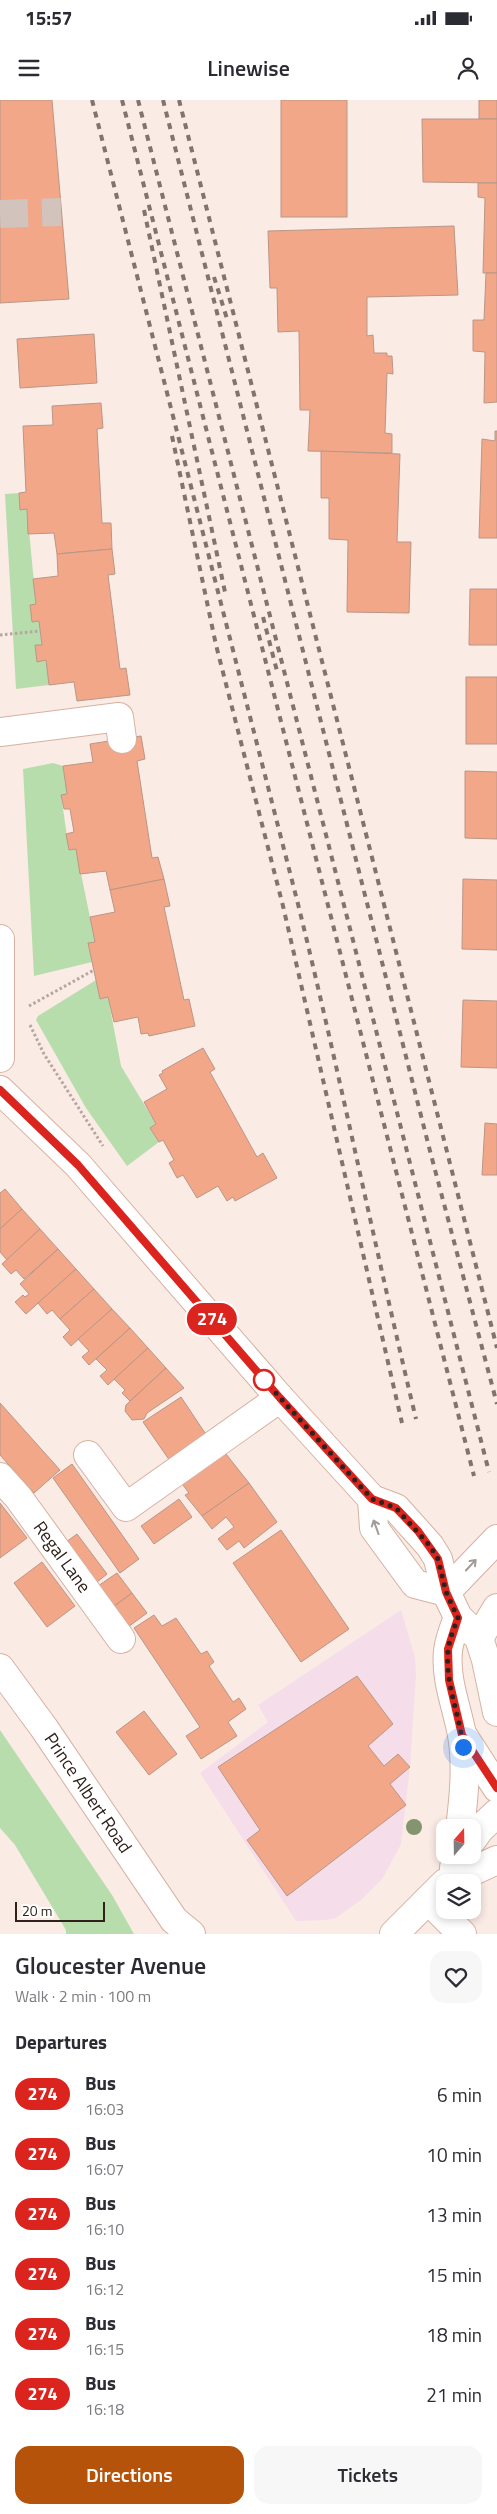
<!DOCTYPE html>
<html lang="en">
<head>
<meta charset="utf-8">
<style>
	body { margin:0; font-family:"Titillium Web",sans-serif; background:#f7f7f7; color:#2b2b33; height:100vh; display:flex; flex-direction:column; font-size:19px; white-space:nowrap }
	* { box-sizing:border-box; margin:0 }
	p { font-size:16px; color:#7c7c81 }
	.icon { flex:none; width:28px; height:28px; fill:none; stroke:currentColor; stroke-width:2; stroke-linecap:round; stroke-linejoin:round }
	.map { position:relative; height:1834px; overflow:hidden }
	.panel { display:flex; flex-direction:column; background:#fff; flex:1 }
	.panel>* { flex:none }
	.badge { padding:0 10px; border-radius:16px; font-size:18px; line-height:32px }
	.needle { width:32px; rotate:20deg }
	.tools { position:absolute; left:436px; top:1719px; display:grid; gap:10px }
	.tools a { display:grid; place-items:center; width:45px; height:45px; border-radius:10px; background:#fff; box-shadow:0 2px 8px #0003; font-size:25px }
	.scale { position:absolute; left:15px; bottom:12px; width:90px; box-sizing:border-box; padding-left:5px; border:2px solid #2f211b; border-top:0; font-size:14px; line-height:18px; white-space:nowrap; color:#2f211b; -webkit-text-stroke:4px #fff; paint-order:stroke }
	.you { position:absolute; width:25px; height:25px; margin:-12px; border:4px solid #fff; border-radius:50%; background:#1a73e8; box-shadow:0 0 0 8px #1a73e833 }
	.map>.badge { position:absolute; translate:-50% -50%; box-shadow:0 0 0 2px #fff }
	h2 { padding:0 15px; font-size:19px; line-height:45px }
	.round { display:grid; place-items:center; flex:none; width:52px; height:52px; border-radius:15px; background:#f7f7f7 }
	.overview { display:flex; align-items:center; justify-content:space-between; height:85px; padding:0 15px }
	h1 { font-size:24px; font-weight:600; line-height:38px }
	.action { display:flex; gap:10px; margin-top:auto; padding:10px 15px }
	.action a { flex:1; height:58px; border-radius:15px; background:#b45309; color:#fff; font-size:20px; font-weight:600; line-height:58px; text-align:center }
	.action a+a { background:#f7f7f7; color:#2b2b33 }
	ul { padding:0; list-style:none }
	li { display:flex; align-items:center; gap:15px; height:60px; padding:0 15px }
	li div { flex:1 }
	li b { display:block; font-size:19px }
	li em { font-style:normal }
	li .badge { min-width:55px; font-weight:700; text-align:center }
	.status { display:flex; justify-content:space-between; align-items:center; height:35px; padding:0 25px; background:#fff; direction:ltr }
	.status svg { height:14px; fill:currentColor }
	header { display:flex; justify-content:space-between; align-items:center; height:65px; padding:0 15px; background:#fff; font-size:22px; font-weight:600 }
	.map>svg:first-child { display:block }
	.education { fill:#f5deea }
	.green { fill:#b8ddad }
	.building { fill:#f2a788; stroke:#ba9688 }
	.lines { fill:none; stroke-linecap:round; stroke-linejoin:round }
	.minor-tunnel { stroke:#d2c3bd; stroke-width:28; stroke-dasharray:28 14; stroke-linecap:butt }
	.minor-casing { stroke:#d6b1a2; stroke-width:30 }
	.major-casing { stroke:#d6b1a2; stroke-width:30 }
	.path { stroke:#b5a6a0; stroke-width:3; stroke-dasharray:2.5 2.5; stroke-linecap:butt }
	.minor { stroke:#fff; stroke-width:28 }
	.major { stroke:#fff; stroke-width:28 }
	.rail { stroke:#81736d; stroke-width:4; stroke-dasharray:6 6; stroke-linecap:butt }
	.tree { fill:#83946e }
	.oneway { stroke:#a19b98 }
	.line-casing { stroke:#fff; stroke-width:11 }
	.line { stroke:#dc241f; stroke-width:8 }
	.walk { stroke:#2f211b; stroke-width:5; stroke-dasharray:0 9 }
	.stop-dot { fill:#fff; stroke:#dc241f; stroke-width:2.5 }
	.labels { text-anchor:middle; stroke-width:4; stroke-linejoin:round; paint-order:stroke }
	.street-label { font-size:18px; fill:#2f211b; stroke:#fff }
</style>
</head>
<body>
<div class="status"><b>15:57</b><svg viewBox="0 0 49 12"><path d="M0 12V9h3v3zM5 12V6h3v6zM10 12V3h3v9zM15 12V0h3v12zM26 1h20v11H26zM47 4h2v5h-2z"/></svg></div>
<header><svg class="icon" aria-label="menu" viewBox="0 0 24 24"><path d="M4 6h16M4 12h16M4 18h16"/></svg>Linewise<svg class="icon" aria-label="person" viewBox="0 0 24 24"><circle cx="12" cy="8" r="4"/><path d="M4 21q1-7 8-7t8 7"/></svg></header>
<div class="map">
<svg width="497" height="1834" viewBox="0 0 497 1834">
	<rect width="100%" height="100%" fill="#fbebe5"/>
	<!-- education -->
	<polygon class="education" points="401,1510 415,1557 416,1575 410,1667 401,1744 383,1778 361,1800 336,1818 326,1820 296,1821 200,1673 268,1622 258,1605"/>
	<!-- green -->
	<g class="green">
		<polygon points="19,393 20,409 27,409 36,504 32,522 39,521 42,545 35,546 37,561 46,560 49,585 16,589 5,394"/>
		<polygon points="53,663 63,666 67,694 61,695 69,750 76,749 95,842 88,844 92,862 34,876 23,669"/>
		<polygon points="96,880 100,899 108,897 121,966 156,1024 150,1028 159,1042 127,1066 86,1008 36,920 38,916"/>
		<polygon points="0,1630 112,1795 134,1834 66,1834 66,1830 15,1745 0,1728"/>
	</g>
	<!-- building -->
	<g class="building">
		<polygon points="0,0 52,0 69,199 0,203"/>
		<rect x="281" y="0" width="66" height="117"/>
		<rect x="479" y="0" width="18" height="19"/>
		<polygon points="422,19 497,19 497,83 423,82"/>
		<polygon points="478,83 497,83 497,173 483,173 485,98 478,97"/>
		<polygon points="454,126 458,195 367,197 367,236 373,235 374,253 387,253 387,256 392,256 393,274 387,273 385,333 392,334 392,353 308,351 310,310 300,310 299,231 278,232 277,188 270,188 268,131"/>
		<polygon points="486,173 497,173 497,302 484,303 485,252 473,251 473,220 484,220"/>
		<polygon points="94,234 97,283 20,288 17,239"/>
		<polygon points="101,303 103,328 97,329 102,423 111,423 112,449 57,454 54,433 28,434 27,409 20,410 19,393 26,392 23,326 53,325 52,306"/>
		<polygon points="495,331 497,331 497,438 479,438 482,339 495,341"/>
		<polygon points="321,351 400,354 397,442 411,442 409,513 347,512 348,440 329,439 329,398 321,398"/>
		<polygon points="112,449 115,474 108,475 120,569 126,568 130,595 77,601 74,582 49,585 46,560 37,562 35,545 42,545 39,521 32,522 30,505 36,504 33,479 58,476 57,454"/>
		<polygon points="470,489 497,489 497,545 469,545"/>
		<rect x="466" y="577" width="31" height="67"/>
		<polygon points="141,636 145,659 137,661 152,758 158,757 164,779 110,790 106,771 80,774 76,749 69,750 66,734 74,732 70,709 64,709 61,695 67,694 63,666 93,662 90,644"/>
		<polygon points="465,671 497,672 497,739 465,738"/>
		<polygon points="164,779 170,806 164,807 184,900 189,899 195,926 149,936 148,933 141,934 138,917 114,922 108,897 100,899 88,843 95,842 90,817 115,812 110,790"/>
		<polygon points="463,779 497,780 497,850 462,849"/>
		<polygon points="463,900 497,901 497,968 461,967"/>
		<polygon points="203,948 215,969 210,972 257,1057 263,1053 277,1078 235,1101 233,1097 227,1101 218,1086 197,1098 183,1075 177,1078 169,1063 174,1060 163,1040 159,1042 150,1028 156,1024 144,1002 167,989 159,975 163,973 162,971"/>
		<polygon points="485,1023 497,1024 497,1075 482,1075"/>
		<polygon points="5,1089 22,1109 0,1129 0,1093"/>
		<polygon points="22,1109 40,1129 7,1160 0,1152 0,1129"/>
		<polygon points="40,1129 58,1149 24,1179 16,1170 11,1174 2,1164"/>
		<polygon points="58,1149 76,1169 26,1214 15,1202 23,1195 25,1197 29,1194 20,1184"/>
		<polygon points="76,1169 94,1189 60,1219 52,1210 47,1214 38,1203"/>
		<polygon points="94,1189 112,1209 71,1246 63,1237 70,1230 60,1219"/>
		<polygon points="112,1209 130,1228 89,1265 82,1257 89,1251 78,1239"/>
		<polygon points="130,1228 148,1248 108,1285 100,1276 107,1270 96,1259"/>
		<polygon points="148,1248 166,1268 130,1301 122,1293 125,1290 114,1279"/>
		<polygon points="166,1268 184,1288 147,1313 144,1319 132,1320 125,1311 126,1305"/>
		<polygon points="181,1297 207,1336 170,1361 143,1322"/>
		<polygon points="0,1303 60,1370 34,1393 0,1355"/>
		<polygon points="222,1349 249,1383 202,1416 185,1395 189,1393 180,1381"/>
		<polygon points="72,1364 139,1459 120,1473 53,1378"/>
		<polygon points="249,1383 277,1422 244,1448 239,1441 227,1450 218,1439 234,1427 226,1417 212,1429 202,1416"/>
		<polygon points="179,1399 192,1417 154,1444 141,1426"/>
		<polygon points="0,1403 27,1438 0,1458"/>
		<polygon points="281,1430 349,1529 301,1562 233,1463"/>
		<polygon points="77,1434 107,1474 92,1486 62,1445"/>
		<polygon points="42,1462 75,1506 47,1527 14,1483"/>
		<polygon points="117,1473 132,1493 113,1507 98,1486"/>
		<polygon points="132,1493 147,1513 128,1527 113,1507"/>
		<polygon points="154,1515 162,1526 176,1518 201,1554 207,1551 214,1562 209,1566 233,1602 239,1598 246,1609 228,1622 237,1636 201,1659 186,1636 200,1627 134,1528"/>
		<polygon points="357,1576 393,1624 368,1646 384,1666 398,1654 410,1667 390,1684 406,1705 287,1796 247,1740 260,1730 218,1667"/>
		<polygon points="144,1611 177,1654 149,1675 116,1632"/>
	</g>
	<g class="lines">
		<!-- minor-tunnel -->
		<polyline class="minor-tunnel" points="0,114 61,112"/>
		<defs>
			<g id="minor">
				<polyline points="0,632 119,617 122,639"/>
				<polyline points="0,839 0,958"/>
				<polyline points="0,990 78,1065 280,1298 372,1399 396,1408 430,1446 438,1459 446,1492 458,1517 479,1538 486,1560 497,1612"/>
				<polyline points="88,1355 126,1407 280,1298"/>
				<polyline points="0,1377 18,1397 121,1539"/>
				<polyline points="372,1399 374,1428 415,1484 446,1492"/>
				<polyline points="446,1492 497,1439"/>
				<path d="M458,1517C454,1528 449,1540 448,1551C445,1580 457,1607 462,1635C467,1665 464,1697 460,1728"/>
				<polyline points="479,1538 497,1508"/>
				<polyline points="464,1637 497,1688"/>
				<polyline points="454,1768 456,1755"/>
				<polyline points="428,1800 462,1834"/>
			</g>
			<g id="major">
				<polyline points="0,1568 44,1628 174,1820 191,1834"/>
				<polyline points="472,1740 480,1729 497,1713"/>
				<polyline points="449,1782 497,1760"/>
				<polyline points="394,1834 445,1783"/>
			</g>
		</defs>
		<!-- minor casing -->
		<use href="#minor" class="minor-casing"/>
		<!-- major casing -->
		<use href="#major" class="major-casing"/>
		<!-- path -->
		<g class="path">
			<polyline points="0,535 40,531"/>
			<polyline points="29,906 94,870"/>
			<polyline points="30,925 44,954 103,1046"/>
		</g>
		<!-- minor -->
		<use href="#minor" class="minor"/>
		<!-- major -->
		<use href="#major" class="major"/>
		<!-- rail -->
		<g class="rail">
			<path d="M92,0L298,804C340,975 375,1148 416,1319"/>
			<polyline points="122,0 474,1376"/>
			<polyline points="138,0 489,1372"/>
			<polyline points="163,0 430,1051 497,1304"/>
			<polyline points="179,0 497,1248"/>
			<polyline points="144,110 225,492"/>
			<polyline points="214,177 228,222"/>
			<polyline points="172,336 216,545 283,806 402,1323"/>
			<polyline points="263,517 278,575"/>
		</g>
	</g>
	<!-- trees -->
	<circle class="tree" cx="414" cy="1727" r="8"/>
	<!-- one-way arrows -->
	<defs><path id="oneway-shaft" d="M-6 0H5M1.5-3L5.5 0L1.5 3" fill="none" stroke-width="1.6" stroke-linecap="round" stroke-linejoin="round" transform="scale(1.25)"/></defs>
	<g class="oneway">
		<use href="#oneway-shaft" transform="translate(376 1427) rotate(-110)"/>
		<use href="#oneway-shaft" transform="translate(471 1465) rotate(-47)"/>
	</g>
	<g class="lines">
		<defs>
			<polyline id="line" points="0,990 78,1065 280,1298 372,1399 396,1408 418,1431 438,1459 446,1492 458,1518 448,1549 449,1580 462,1635 497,1688"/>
		</defs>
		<!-- line casing -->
		<use href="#line" class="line-casing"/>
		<!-- line -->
		<use href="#line" class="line"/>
		<!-- walk -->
		<path class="walk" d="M264,1280L372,1399L396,1408L430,1446L438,1459L446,1492L458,1518C454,1528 449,1540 448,1551C445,1584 460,1615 463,1647"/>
	</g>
	<!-- markers -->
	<circle class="stop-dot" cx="264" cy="1280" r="10"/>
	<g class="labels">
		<!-- street labels -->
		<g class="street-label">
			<text transform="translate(62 1457) rotate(54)" y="6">Regal Lane</text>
			<text transform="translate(88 1693) rotate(56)" y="6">Prince Albert Road</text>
		</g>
	</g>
</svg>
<div class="tools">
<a><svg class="needle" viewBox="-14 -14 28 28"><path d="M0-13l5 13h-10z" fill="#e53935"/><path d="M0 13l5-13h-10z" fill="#7c7c81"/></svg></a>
<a><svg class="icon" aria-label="layers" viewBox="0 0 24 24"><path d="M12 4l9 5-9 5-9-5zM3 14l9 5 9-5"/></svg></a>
</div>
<div class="scale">20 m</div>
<div class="you" style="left:463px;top:1647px"></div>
<b class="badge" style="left:212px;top:1219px;background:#dc241f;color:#fff">274</b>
</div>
<section class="panel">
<div class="overview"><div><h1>Gloucester Avenue</h1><p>Walk · 2 min · 100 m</p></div><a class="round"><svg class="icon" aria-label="heart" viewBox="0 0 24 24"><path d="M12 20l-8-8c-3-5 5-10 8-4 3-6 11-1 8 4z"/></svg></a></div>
<h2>Departures</h2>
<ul>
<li><span class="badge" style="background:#dc241f;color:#fff">274</span><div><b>Bus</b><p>16:03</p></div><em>6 min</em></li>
<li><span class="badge" style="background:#dc241f;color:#fff">274</span><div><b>Bus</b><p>16:07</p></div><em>10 min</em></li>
<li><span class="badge" style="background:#dc241f;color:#fff">274</span><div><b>Bus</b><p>16:10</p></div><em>13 min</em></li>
<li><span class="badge" style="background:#dc241f;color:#fff">274</span><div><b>Bus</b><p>16:12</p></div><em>15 min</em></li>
<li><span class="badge" style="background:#dc241f;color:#fff">274</span><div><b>Bus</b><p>16:15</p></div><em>18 min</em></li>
<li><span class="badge" style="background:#dc241f;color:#fff">274</span><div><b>Bus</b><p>16:18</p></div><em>21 min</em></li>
</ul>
<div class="action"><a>Directions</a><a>Tickets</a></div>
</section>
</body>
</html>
